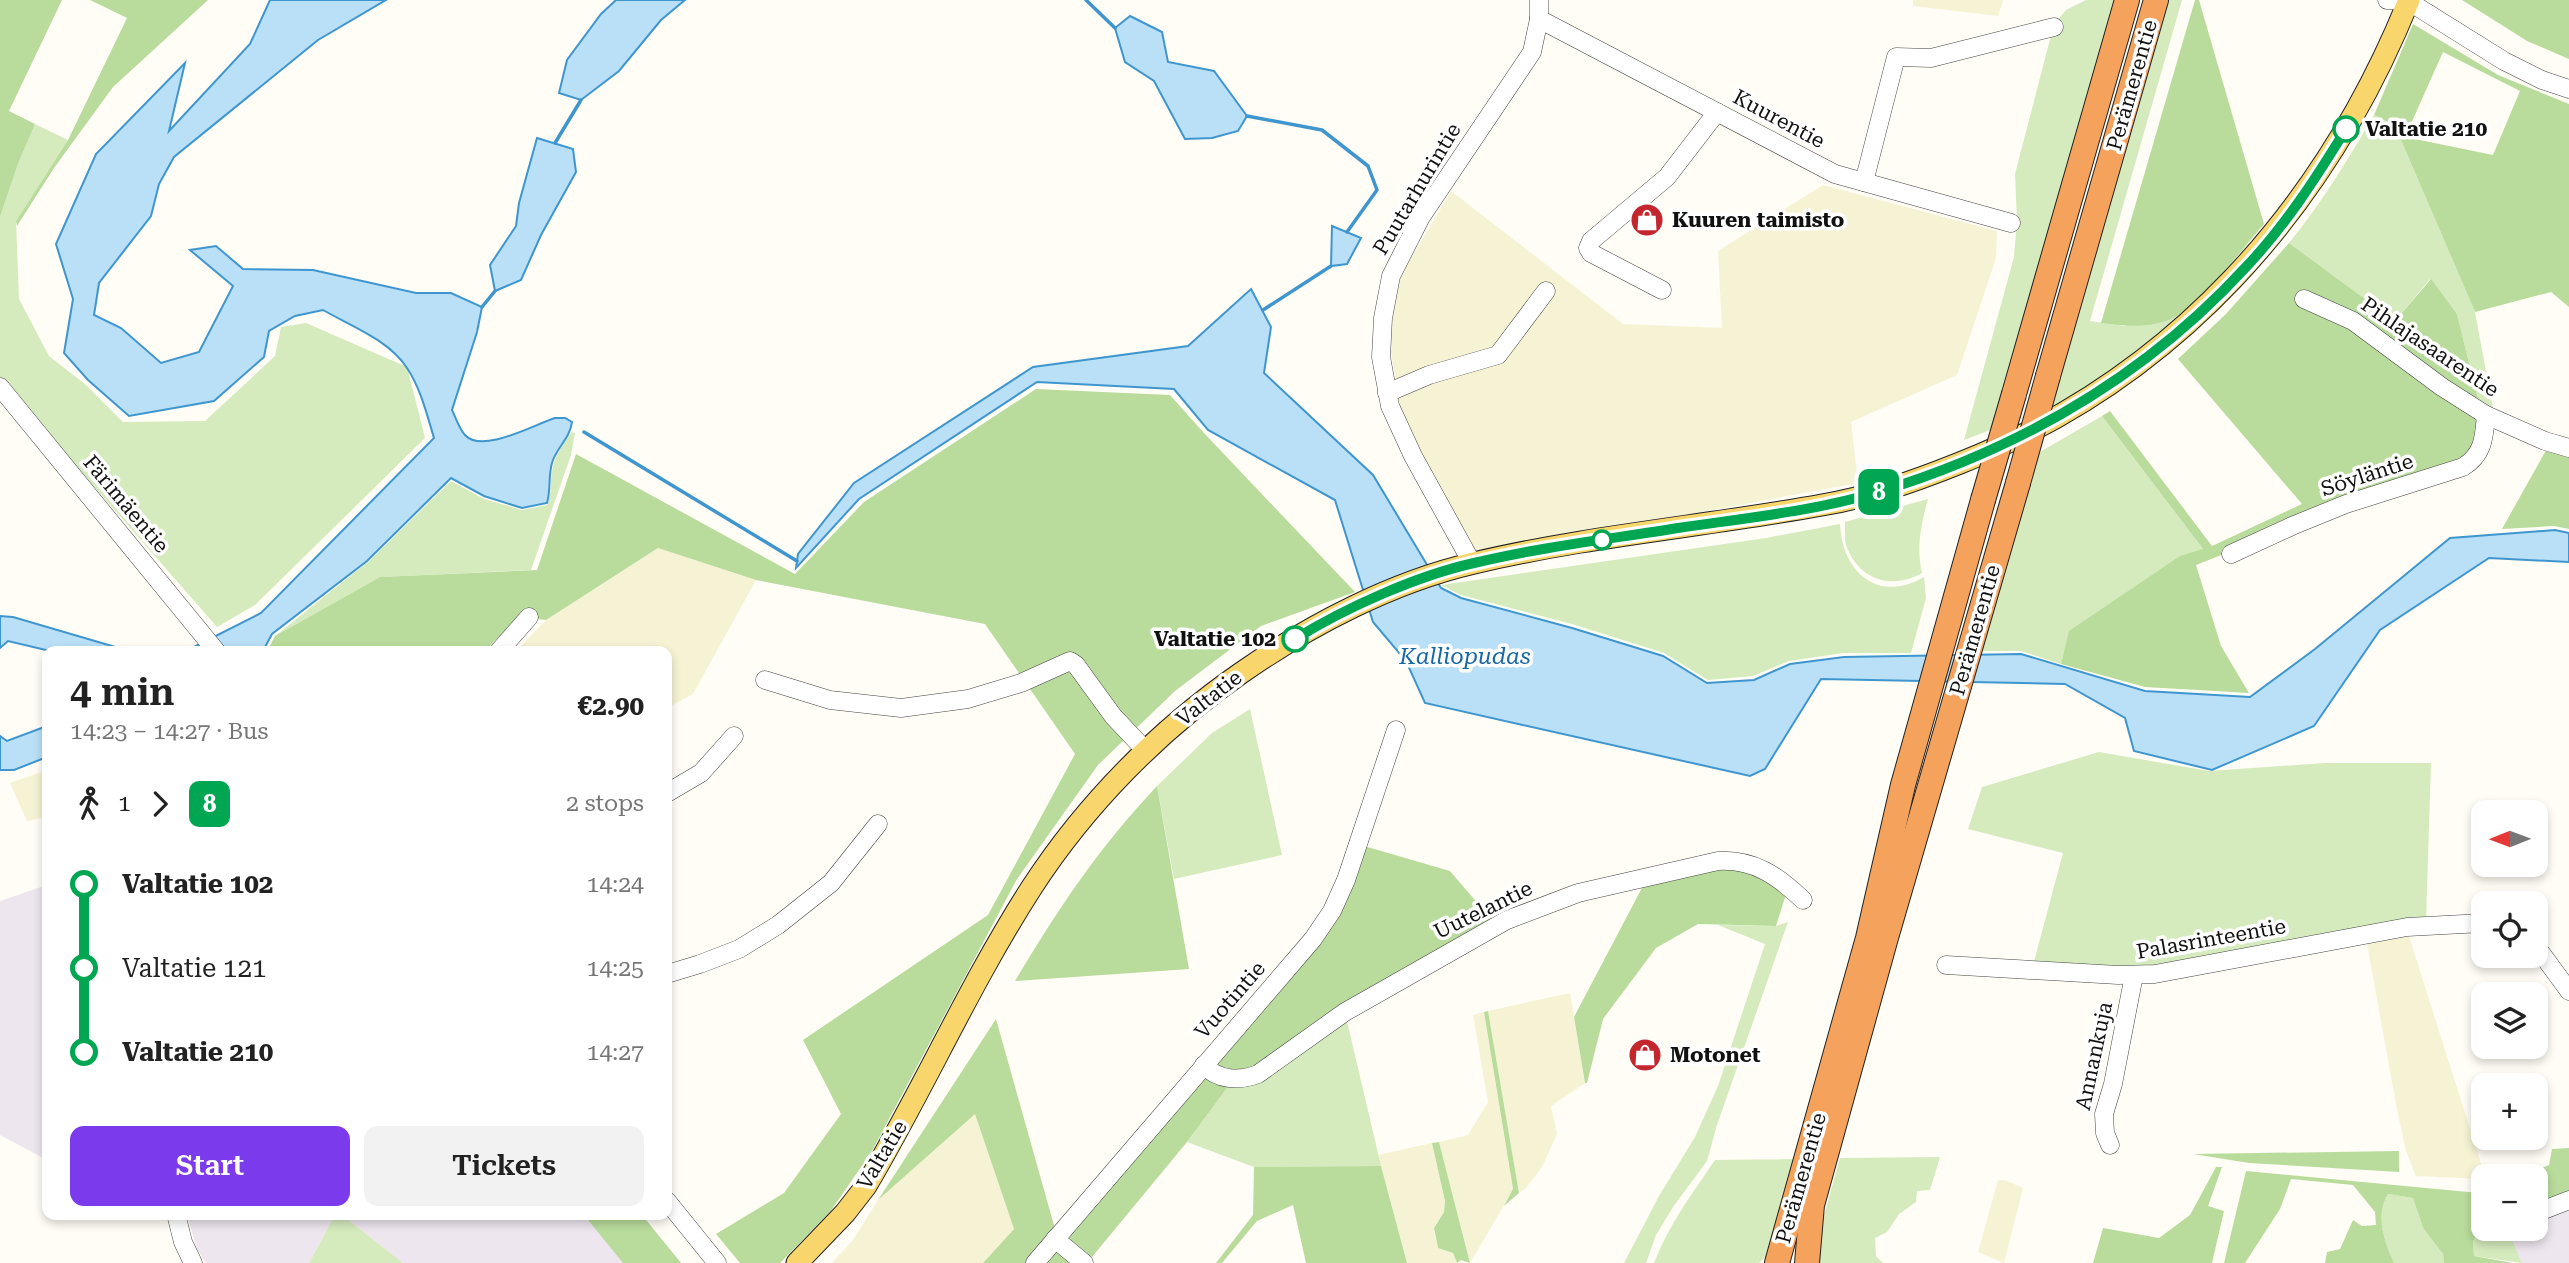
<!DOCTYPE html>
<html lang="en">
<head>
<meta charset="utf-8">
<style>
	body { margin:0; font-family:"Roboto Serif",serif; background:#f2f2f2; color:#222; height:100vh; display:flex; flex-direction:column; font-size:26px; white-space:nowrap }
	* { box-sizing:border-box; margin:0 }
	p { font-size:23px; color:#767676 }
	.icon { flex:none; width:38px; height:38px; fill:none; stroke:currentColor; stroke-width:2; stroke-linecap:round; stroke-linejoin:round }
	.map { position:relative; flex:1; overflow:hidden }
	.panel { position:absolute; left:42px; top:646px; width:630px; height:574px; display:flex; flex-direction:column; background:#fff; border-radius:14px; box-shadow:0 4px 10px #0003 }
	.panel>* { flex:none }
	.badge { padding:0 14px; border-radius:10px; font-size:24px; line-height:46px }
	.needle { width:46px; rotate:269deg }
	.buttons { position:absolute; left:2471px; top:800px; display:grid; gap:14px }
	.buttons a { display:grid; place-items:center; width:77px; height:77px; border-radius:14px; background:#fff; box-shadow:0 4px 10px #0003; font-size:35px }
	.map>.badge { position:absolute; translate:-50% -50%; box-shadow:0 0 0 4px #fff }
	.legs { display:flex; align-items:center; gap:10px; height:77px; padding:0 28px; font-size:23px }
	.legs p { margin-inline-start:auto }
	.headline { display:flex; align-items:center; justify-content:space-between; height:119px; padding:0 28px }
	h1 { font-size:38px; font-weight:600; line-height:52px }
	.primary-button { display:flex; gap:14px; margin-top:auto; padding:14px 28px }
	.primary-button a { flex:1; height:80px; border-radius:14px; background:#7c3aed; color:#fff; font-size:28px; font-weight:600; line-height:80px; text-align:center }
	.primary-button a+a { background:#f2f2f2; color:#222 }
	ul { padding:0 28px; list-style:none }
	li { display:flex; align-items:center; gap:24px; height:84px; font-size:26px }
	li i { display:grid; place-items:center; width:10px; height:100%; margin:0 9px; background:currentColor }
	li i::after { content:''; width:18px; height:18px; margin:-9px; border:5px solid; border-radius:50%; background:#fff }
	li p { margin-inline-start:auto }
	li:first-child i { background:linear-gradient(#0000 50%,currentColor 0) }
	li:last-child i { background:linear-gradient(currentColor 50%,#0000 0) }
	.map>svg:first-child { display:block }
	.industrial { fill:#eee6ef }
	.farmland { fill:#f6f3d4 }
	.green { fill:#d5ebbd }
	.forest { fill:#b9dc9c; fill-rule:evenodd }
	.water { fill:#b9e0f7; stroke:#3f96cf; stroke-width:2 }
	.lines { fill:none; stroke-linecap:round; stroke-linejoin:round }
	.stream { stroke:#3f96cf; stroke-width:3.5 }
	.minor-casing { stroke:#444; stroke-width:19 }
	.major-casing { stroke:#222; stroke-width:23 }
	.highway-casing { stroke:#222; stroke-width:26 }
	.minor { stroke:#fff; stroke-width:18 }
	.major { stroke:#f9d66b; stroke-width:21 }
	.highway { stroke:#f5a25d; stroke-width:24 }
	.highway-bridge-casing { stroke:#222; stroke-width:26; stroke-linecap:butt }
	.highway-bridge { stroke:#f5a25d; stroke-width:24 }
	.line-1-casing { stroke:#fff; stroke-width:16 }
	.line-1 { stroke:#00a651; stroke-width:10 }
	.stop-1-dot { fill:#fff; stroke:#00a651; stroke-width:3.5 }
	.labels { text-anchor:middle; stroke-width:7; stroke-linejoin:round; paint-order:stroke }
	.street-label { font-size:21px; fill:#111; stroke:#fff }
	.stop-label { font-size:21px; font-weight:bold; fill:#111; stroke:#fff; text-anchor:start }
	.poi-label { font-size:21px; font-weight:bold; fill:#111; stroke:#fff; text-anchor:start }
	.water-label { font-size:23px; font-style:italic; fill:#1768a6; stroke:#fff }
</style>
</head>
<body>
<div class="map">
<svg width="2569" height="1263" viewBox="0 0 2569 1263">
	<rect width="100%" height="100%" fill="#fffdf5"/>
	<!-- industrial -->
	<g class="industrial">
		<polygon points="47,885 47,1160 0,1135 0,901"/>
		<polygon points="2569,1193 2569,1263 2522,1263 2508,1229 2536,1228 2536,1204"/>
		<polygon points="187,1215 187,1214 335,1215 309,1263 206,1263 197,1249"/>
		<polygon points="342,1215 642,1215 681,1263 403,1263"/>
	</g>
	<!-- farmland -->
	<g class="farmland">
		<polygon points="1913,0 2003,0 1998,16 1913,6"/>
		<polygon points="1823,185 1997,231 1996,258 1957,375 1851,422 1858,483 1475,554 1402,419 1389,340 1398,280 1451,191 1623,324 1722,328 1718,251"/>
		<polygon points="658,548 756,580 693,694 667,708 667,651 516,651 546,620"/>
		<polygon points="47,770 47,817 27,821 10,783"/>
		<polygon points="2407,930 2485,1176 2483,1179 2416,1176 2406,1151 2397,1110 2366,938"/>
		<polygon points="1570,993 1585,1083 1551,1106 1557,1134 1542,1167 1526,1188 1519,1193 1488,1011"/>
		<polygon points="1484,1012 1513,1190 1470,1263 1439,1142 1468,1135 1488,1102 1473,1015"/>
		<polygon points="975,1113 1014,1229 983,1263 832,1263 853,1240 878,1200"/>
		<polygon points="1432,1143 1445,1201 1444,1212 1435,1225 1434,1232 1438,1248 1453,1253 1457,1263 1407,1263 1378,1155"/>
		<polygon points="1998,1180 2005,1180 2023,1188 2004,1263 1978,1252"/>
	</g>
	<!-- green -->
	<g class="green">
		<polygon points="2086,0 2114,0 1993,429 1964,440 2014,257 2017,220 2015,174 2054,24 2066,10"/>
		<polygon points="2169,0 2182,0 2090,321 2124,326 2195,302 2106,379 2049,410 2078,318"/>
		<path d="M2374,115L2395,126L2475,312L2493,409L2479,403L2457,314L2430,279L2395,321L2289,243C2322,203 2348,159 2374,115Z"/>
		<polygon points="35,124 68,140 16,221 19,299 49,356 86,385 123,422 205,421 275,356 281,327 306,323 407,367 425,438 255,605 217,627 0,379 0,217 18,164"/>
		<polygon points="2102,416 2203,549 2070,631 2061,664 2021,651 1981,651 2040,452"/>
		<path d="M571,432L575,433L571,455L531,570L380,577L275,636L369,561L451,481L484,499L522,510L547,505C553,490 549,482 553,467C555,454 565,444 571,432Z"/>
		<path d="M1928,499C1921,525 1916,547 1922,573C1894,589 1862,582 1848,550C1844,542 1845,532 1845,522Z"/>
		<path d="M1840,524C1842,572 1878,604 1924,577L1926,598L1911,653H1843L1789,661L1753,676L1708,680L1664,653L1572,624L1461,595L1441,585L1766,538Z"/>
		<polygon points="1250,709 1282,855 1174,879 1157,786 1212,733"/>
		<polygon points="2099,752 2209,771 2325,763 2431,763 2426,921 2167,968 2032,969 2063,853 1968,829 1982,787"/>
		<polygon points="1788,922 1717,1125 1707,1161 1673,1207 1656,1235 1646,1263 1624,1263 1659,1196 1695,1137 1718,1086 1765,944 1718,925 1776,926"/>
		<polygon points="1346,1017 1381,1166 1254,1167 1187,1142 1230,1084"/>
		<polygon points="1940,1157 1930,1190 1917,1191 1916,1202 1899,1214 1887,1232 1875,1238 1876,1256 1883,1263 1815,1263 1819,1233 1840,1158"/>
		<path d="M1797,1159L1768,1254L1759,1263H1654C1669,1224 1692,1194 1715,1160Z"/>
		<path d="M2388,1194L2413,1198L2423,1228L2443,1254L2444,1263H2394C2384,1240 2375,1217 2388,1194Z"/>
		<polygon points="335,1215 342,1215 403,1263 309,1263"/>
		<polygon points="2483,1228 2508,1229 2522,1263 2474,1256 2473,1241"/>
	</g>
	<!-- forest -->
	<g class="forest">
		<polygon points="0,0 62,0 9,111 35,124 18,164 0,217"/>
		<polygon points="90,0 208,0 113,87 54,168 17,226 16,221 68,140 127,18"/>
		<path d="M2195,0H2199L2264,224C2241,250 2197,311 2166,321C2144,328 2123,326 2101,323Z"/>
		<polygon points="2462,0 2569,0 2569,59 2527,41"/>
		<path d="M2413,24L2498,75L2569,104V307L2551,292L2475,312L2395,126L2374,115ZM2443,52L2520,91L2493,155L2405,137Z"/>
		<polygon points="2289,243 2395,321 2431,279 2457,314 2479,403 2475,455 2196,565 2221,646 2249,693 2145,687 2061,664 2069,631 2180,556 2203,549 2102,416 2110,411 2212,546 2302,504 2178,359 2226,314"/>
		<path d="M1036,389L1170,395L1203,432L1355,592L1261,626L1175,691L1098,765L1017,879L872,1151L830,1212L780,1263H740L716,1234L784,1193L841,1114L803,1040L988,915L1075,754L985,624L756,580L658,548L546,620C516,616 504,631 485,651H267L275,636L380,577L537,570L576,454L795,574L864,502Z"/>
		<polygon points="2554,436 2569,440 2569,529 2554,526 2502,529"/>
		<path d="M1157,786L1189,969L1015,981C1059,907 1098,849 1157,786Z"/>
		<polygon points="1364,846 1450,871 1491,919 1341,1007 1249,1073 1209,1066 1319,940"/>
		<polygon points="1717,867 1754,873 1787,891 1776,926 1698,924 1656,948 1603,1019 1587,1083 1585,1083 1574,1017 1644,884"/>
		<polygon points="1488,1011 1519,1193 1504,1206 1513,1189 1484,1012"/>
		<polygon points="996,1019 1055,1229 1026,1263 983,1263 1014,1229 975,1114 878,1200"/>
		<polygon points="1203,1074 1230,1084 1187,1142 1087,1263 1043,1263"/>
		<polygon points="1439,1142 1470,1263 1461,1260 1457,1263 1453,1253 1438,1248 1434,1228 1444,1212 1445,1201 1432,1143"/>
		<polygon points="2569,1148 2569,1193 2536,1204 2536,1176 2522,1176 2549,1165 2552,1149"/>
		<polygon points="2399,1151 2399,1172 2249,1163 2193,1154"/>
		<polygon points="1381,1166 1407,1263 1306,1263 1293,1205 1257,1221 1222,1263 1216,1263 1253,1215 1254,1167"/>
		<polygon points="2216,1167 2222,1167 2208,1206 2224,1211 2212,1263 2093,1263 2103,1228 2159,1238 2190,1215"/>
		<path d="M2246,1171L2479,1193C2485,1214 2487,1223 2473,1241L2474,1256L2513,1263H2444L2443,1254L2423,1228L2413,1198L2388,1194C2375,1216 2384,1241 2394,1263H2325L2327,1252L2340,1249L2353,1220L2362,1226L2376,1225L2375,1212L2353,1185L2291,1179L2280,1209L2245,1263H2224Z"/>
		<polygon points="584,1215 642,1215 681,1263 623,1263"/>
	</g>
	<!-- water -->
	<g class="water">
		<path d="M270,0H386L318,40L174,157L159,184L151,216L99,283L94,315L121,328L161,363L199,352L233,286L190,250L216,246L243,269L313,270L416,293H451L482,307L477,332L452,410C456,418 459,429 465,435C482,454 533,425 555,418H565L572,422C570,439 556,448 552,463C548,477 551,490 547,503L522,508L484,496L451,478L367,561L272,634L263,651H186L261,613L434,438C427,415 421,389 407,368C389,340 351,326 323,310L295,316L269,331L264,357L214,401L129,416L88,380L64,353L73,299L56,244L96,154L185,63L169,131L250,44Z"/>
		<polygon points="616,0 685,0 661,20 619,71 581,100 559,93 567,60 601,14"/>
		<polygon points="1130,16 1162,32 1168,62 1214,71 1247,116 1238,131 1212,138 1185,139 1154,81 1125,62 1115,28"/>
		<polygon points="537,138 573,149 576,172 541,235 521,280 495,291 490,265 516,226 519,203"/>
		<polygon points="1332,226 1361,238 1347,264 1331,266"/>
		<polygon points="1251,289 1271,327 1264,373 1373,475 1441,588 1461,598 1572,628 1663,656 1707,683 1754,680 1790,664 1844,657 2021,654 2145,691 2250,697 2315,649 2450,538 2555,530 2569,533 2569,562 2489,558 2380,630 2314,726 2212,770 2134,751 2125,718 2065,684 1821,679 1765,769 1750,776 1425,703 1406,661 1373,622 1335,500 1208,430 1174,389 1037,382 859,499 796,568 798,554 854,483 1033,367 1188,346"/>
		<polygon points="0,616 13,617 129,651 50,651 8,641 0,648"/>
		<polygon points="47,726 47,757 14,770 0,770 0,736 7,741"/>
	</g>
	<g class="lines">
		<!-- stream -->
		<g class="stream">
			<polyline points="1086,0 1115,28"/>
			<polyline points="1247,116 1322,130 1368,166 1377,190 1347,232"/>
			<polyline points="555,143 581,100"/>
			<polyline points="482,307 495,291"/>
			<polyline points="1263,310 1331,266"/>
			<polyline points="584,432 797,561"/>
		</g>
		<defs>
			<g id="minor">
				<polyline points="2387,0 2408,1 2504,61 2542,80 2569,89"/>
				<polyline points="1539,19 1835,174 2011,223"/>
				<polyline points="1864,182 1896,57 1931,58 2054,27"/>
				<polyline points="1662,290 1591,253 1588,248 1591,241 1667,177 1717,112"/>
				<polyline points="2304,299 2353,321 2442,387 2486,415 2545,441 2569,448"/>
				<polyline points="0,387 216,651"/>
				<polyline points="1387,393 1429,375 1498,355 1546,291"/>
				<path d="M2231,554L2292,526L2346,504L2463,467C2484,454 2484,437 2486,415"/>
				<polyline points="1472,563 1413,456 1390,406 1381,357 1383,318 1391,276 1421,217 1532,52 1539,19 1539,0"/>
				<polyline points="499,651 529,617"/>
				<polyline points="765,680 830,700 901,708 968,699 1021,683 1070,661 1076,665 1113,716 1146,751"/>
				<polyline points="667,793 701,773 734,736"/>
				<polyline points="2536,946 2569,991"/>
				<polyline points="1946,965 2118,975 2155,974 2407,927 2483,923"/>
				<polyline points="667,974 700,964 739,949 778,925 831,883 878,824"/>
				<path d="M1204,1065C1218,1081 1240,1081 1258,1074L1345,1012L1507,920L1578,893L1718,861C1754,859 1778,876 1803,900"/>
				<polyline points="2110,1145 2105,1133 2104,1114 2113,1084 2134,975"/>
				<polyline points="667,1201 717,1263"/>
				<polyline points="2536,1213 2569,1200"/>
				<polyline points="176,1214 183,1242 193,1263"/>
				<polyline points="1055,1239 1084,1263"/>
				<polyline points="1035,1263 1313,939 1332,911 1346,880 1396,730"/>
			</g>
			<path id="major" d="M797,1263L845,1213L866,1186C924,1088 970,983 1032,887C1086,804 1159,730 1241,673C1310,625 1392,582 1474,563C1588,536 1706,526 1822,505C1870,497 1915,481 1960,463C2174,379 2324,210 2409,0"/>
			<g id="highway">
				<polyline points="2048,376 2156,0"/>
				<polyline points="2014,394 2127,0"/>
				<polyline points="1777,1263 1868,938 1903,785 1983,500"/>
				<polyline points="1807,1263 1812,1205 1885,941 2018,483"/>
			</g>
		</defs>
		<!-- minor casing -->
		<use href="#minor" class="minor-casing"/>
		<!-- major casing -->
		<use href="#major" class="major-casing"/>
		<!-- highway casing -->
		<use href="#highway" class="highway-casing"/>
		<!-- minor -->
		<use href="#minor" class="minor"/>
		<!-- major -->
		<use href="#major" class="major"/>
		<!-- highway -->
		<use href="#highway" class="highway"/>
		<defs>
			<g id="highway-bridge">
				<polyline points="2018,483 2048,376"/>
				<polyline points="1983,500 2014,394"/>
			</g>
		</defs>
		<!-- highway-bridge casing -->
		<use href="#highway-bridge" class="highway-bridge-casing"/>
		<!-- highway-bridge -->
		<use href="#highway-bridge" class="highway-bridge"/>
	</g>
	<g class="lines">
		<defs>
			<path id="line-1" d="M1295,639C1345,608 1416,576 1474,563C1541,547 1610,539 1678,528C1746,518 1816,511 1882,491C2021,448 2147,375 2246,267C2285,226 2316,178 2346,129"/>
		</defs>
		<!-- line-1 casing -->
		<use href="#line-1" class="line-1-casing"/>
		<!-- line-1 -->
		<use href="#line-1" class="line-1"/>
	</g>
	<!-- icons -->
	<defs>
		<symbol id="shop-disc" viewBox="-11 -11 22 22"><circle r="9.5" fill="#c4262e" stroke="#fff"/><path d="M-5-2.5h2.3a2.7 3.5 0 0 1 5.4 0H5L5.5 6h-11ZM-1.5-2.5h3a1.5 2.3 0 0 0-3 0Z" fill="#fff"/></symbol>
	</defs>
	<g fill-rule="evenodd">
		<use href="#shop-disc" x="1628" y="201" width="38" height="38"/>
		<use href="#shop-disc" x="1626" y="1036" width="38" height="38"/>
	</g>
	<!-- markers -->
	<g class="stop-1-dot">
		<circle cx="2346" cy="129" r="12"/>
		<circle cx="1602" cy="540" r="9"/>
		<circle cx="1295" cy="639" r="12"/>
	</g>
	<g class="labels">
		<!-- street labels -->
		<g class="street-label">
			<text transform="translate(2132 85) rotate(-74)" y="7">Perämerentie</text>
			<text transform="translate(1779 119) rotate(28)" y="7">Kuurentie</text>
			<text transform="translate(1417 189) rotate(-59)" y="7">Puutarhurintie</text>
			<text transform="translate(2430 347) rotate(34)" y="7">Pihlajasaarentie</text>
			<text transform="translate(2367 475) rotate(-18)" y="7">Söyläntie</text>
			<text transform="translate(126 504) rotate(50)" y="7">Färimäentie</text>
			<text transform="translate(1975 630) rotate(-74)" y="7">Perämerentie</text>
			<text transform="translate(1209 698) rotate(-38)" y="7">Valtatie</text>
			<text transform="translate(1483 910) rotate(-26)" y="7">Uutelantie</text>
			<text transform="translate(2211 939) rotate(-10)" y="7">Palasrinteentie</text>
			<text transform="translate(1230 1000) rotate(-49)" y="7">Vuotintie</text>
			<text transform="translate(2094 1056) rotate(-78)" y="7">Annankuja</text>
			<text transform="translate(882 1155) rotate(-59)" y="7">Valtatie</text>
			<text transform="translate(1801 1178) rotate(-74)" y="7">Perämerentie</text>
		</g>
		<!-- stop labels -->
		<g class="stop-label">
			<text x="2365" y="136">Valtatie 210</text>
			<text x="1276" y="646" text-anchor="end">Valtatie 102</text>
		</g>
		<!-- poi labels -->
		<g class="poi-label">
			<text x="1672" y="227">Kuuren taimisto</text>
			<text x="1670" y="1062">Motonet</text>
		</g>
		<!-- water labels -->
		<g class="water-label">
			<text x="1465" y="664">Kalliopudas</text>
		</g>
	</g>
</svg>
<div class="buttons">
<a><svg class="needle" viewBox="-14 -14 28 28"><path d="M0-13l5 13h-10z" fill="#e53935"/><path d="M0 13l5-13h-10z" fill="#767676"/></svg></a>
<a><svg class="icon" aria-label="locate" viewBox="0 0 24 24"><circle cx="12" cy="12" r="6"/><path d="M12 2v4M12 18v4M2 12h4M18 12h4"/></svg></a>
<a><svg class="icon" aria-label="layers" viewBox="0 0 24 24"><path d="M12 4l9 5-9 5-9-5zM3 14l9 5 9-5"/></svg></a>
<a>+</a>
<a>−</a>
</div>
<b class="badge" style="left:1879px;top:492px;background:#00a651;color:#fff">8</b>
<section class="panel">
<div class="headline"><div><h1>4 min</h1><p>14:23 – 14:27 · Bus</p></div><b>€2.90</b></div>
<div class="legs"><svg class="icon" aria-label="walk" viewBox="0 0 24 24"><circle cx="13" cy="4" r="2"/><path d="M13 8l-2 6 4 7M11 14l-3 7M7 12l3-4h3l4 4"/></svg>1<svg class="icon" aria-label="forward" viewBox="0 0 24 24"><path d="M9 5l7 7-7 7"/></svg><b class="badge" style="background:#00a651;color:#fff">8</b><p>2 stops</p></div>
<ul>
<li><i style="color:#00a651"></i><b>Valtatie 102</b><p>14:24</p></li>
<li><i style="color:#00a651"></i><span>Valtatie 121</span><p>14:25</p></li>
<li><i style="color:#00a651"></i><b>Valtatie 210</b><p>14:27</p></li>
</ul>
<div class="primary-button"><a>Start</a><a>Tickets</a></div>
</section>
</div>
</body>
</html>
